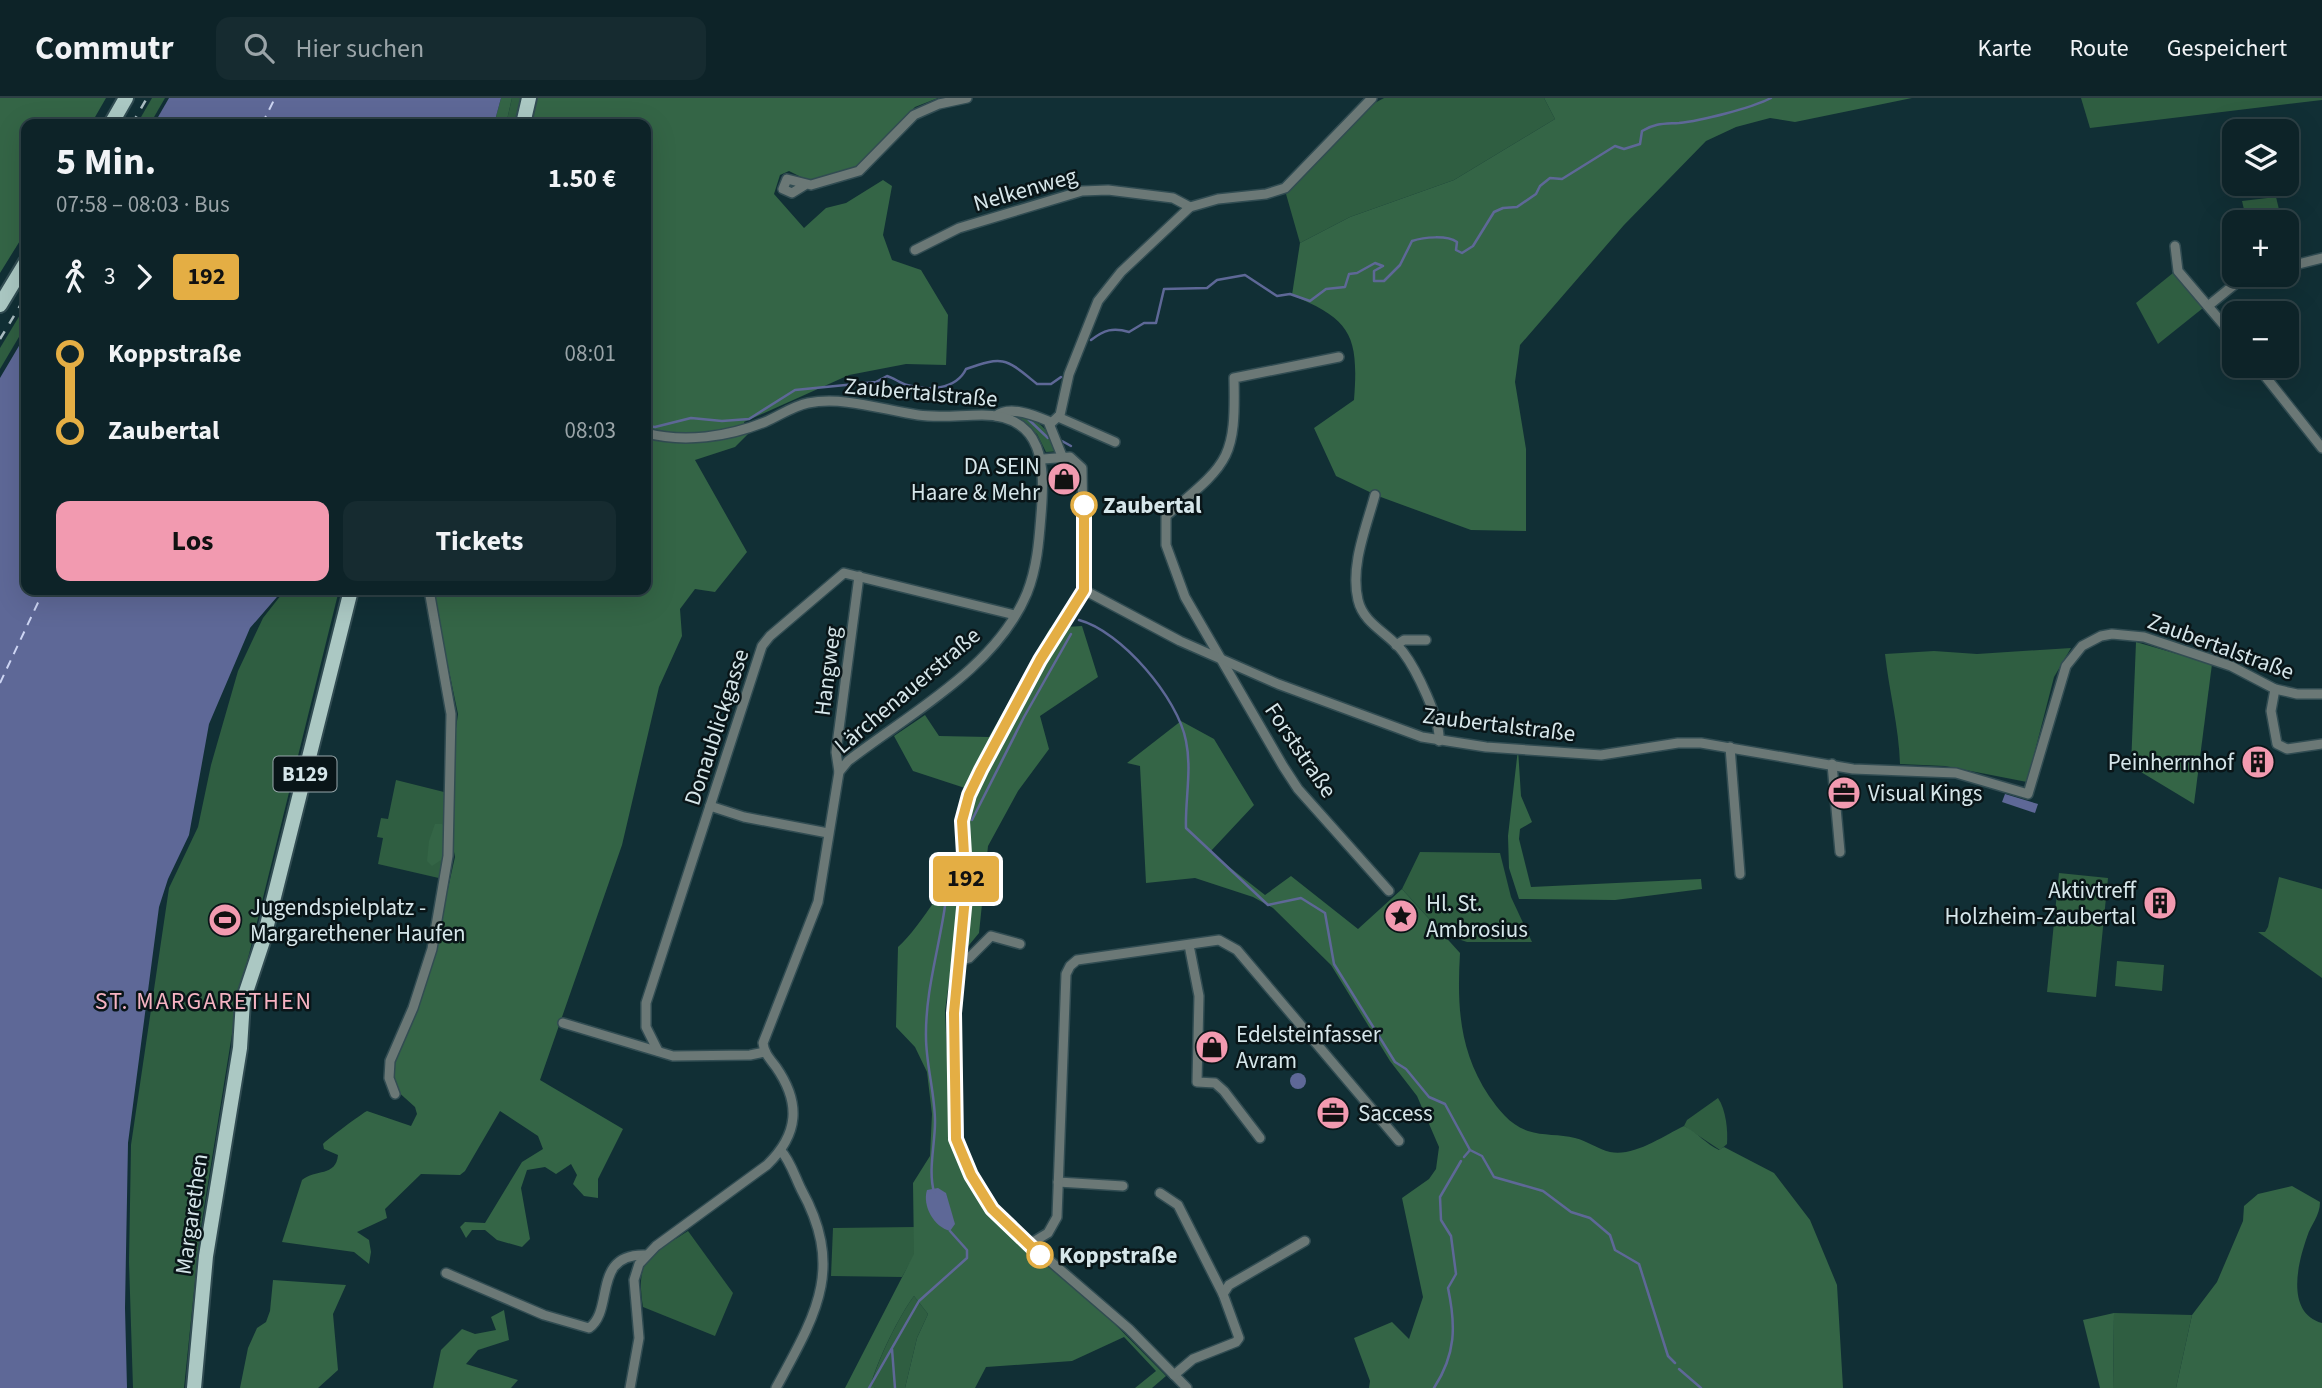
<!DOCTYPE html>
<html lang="de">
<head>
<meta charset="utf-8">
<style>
	body { margin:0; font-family:"Source Sans 3",sans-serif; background:#162b30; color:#f1f3f6; height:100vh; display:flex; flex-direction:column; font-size:26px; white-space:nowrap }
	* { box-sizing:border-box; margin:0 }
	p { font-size:23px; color:#9aa4a8 }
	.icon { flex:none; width:38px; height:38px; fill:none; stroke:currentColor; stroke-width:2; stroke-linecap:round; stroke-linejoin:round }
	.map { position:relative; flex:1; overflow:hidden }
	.drawer { position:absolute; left:21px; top:21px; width:630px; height:476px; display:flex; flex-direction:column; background:#0d2328; border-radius:14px; box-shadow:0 7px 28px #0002,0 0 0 2px #2d4045 }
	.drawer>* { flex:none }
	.badge { padding:0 14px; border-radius:5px; font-size:24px; line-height:46px }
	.controls { position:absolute; left:2222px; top:21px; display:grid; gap:14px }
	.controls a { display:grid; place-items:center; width:77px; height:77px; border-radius:14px; background:#0d2328; box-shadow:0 7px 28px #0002,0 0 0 2px #2d4045; font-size:35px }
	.map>.badge { position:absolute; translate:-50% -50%; box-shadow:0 0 0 4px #fff }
	.legs { display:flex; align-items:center; gap:10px; height:77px; padding:0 35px; font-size:23px }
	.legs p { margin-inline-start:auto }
	.head { display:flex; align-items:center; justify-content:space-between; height:119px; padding:0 35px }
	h1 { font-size:38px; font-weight:700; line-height:52px }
	.action { display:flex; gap:14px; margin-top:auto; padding:14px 35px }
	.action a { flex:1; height:80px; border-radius:14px; background:#f29ab0; color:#111; font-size:28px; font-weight:700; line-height:80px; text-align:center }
	.action a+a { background:#162b30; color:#f1f3f6 }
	ul { padding:0 35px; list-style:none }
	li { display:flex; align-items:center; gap:24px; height:77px; font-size:26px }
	li i { display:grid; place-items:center; width:10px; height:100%; margin:0 9px; background:currentColor }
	li i::after { content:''; width:18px; height:18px; margin:-9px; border:5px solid; border-radius:50%; background:#0d2328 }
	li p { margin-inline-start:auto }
	li:first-child i { background:linear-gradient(#0000 50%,currentColor 0) }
	li:last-child i { background:linear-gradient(currentColor 50%,#0000 0) }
	header { display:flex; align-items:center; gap:42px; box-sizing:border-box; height:98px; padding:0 35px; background:#0d2328; border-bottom:2px solid #2d4045 }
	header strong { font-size:33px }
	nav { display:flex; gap:38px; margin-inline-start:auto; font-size:24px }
	.search { width:490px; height:63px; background:#162b30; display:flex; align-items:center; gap:18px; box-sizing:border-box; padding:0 24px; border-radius:14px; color:#9aa4a8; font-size:26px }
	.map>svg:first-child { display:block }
	.green { fill:#2f5e41 }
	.forest { fill:#346546 }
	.water { fill:#5e6897 }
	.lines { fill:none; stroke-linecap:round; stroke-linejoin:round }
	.stream { stroke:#5e6897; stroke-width:2.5 }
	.ferry { stroke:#cdd5f3; stroke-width:2; stroke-dasharray:9 7; stroke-linecap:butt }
	.minor-casing { stroke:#314c52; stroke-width:12 }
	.primary-casing { stroke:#314c52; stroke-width:18 }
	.minor { stroke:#6b7876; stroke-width:9 }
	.primary { stroke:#abc8c3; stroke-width:14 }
	.rail { stroke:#aabdc2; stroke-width:2.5; stroke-dasharray:9 9; stroke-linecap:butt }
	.line-1-casing { stroke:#fff; stroke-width:16 }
	.line-1 { stroke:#e4ae44; stroke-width:10 }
	.stop-1-dot { fill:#fff; stroke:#e4ae44; stroke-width:3.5 }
	.labels { text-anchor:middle; stroke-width:5; stroke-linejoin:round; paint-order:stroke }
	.shield { fill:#091518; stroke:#98a7ab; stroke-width:2 }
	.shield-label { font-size:21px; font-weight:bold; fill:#d6e6ea }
	.street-label { font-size:23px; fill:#d6e6ea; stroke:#091518 }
	.poi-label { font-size:23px; fill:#d6e6ea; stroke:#091518; text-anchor:start }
	.stop-label { font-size:23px; font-weight:bold; fill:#d6e6ea; stroke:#091518; text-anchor:start }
	.neighbourhood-label { font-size:24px; letter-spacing:2px; fill:#f6b3c2; stroke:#091518 }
</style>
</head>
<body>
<header>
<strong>Commutr</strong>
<div class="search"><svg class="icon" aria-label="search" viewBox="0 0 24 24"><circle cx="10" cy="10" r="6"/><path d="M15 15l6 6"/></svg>Hier suchen</div>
<nav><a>Karte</a><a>Route</a><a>Gespeichert</a></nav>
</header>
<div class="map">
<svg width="2322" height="1290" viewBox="0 0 2322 1290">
	<rect width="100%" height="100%" fill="#112f35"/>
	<!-- green -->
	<g class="green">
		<polygon points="152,0 165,0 150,26 137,26"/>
		<polygon points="512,0 522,0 515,26 506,26"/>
		<polygon points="1384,0 1544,0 1555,21 1454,82 1350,119 1300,145 1286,96 1371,7"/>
		<polygon points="2081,0 2322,0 2322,2 2090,30"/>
		<polygon points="2276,99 2282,124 2247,124 2242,103"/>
		<polygon points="2173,175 2203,210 2158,246 2136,205"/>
		<polygon points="26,207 26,227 0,271 0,250"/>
		<path d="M1013,317C1040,320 1047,331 1060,353L1046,354L1037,336Z"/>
		<polygon points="285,492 339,492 237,905 200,1135 184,1290 133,1290 129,1164 131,1047 169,790 198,729 211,667 238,573 263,520"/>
		<path d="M2071,550L2054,579L2027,684L1945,668L1900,666C1899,629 1889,593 1885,556L1934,553L1977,556Z"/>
		<polygon points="396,682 444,694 447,707 443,781 378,766 383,740 377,739 381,720 388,721"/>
		<polygon points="1420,754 1500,755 1511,799 1532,844 1467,844 1443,836 1402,791"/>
		<polygon points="2059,775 2108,780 2096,899 2047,894"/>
		<polygon points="2279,779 2322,791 2322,880 2258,834 2265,834 2268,829"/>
		<polygon points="2117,863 2164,867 2162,893 2115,888"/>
		<path d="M1718,1000C1726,1012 1728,1032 1727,1046L1720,1052L1684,1028L1687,1022Z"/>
		<polygon points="914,1129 915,1156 902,1179 831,1178 833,1130"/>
		<path d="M688,1133L733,1195L715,1238L643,1209C635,1159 650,1158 688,1133Z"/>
		<path d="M914,1198L928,1216L917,1240L905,1290H875L871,1288C877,1263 899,1218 914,1198Z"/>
		<polygon points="2114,1215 2192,1217 2176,1290 2113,1290"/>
	</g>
	<!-- forest -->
	<g class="forest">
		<polygon points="0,0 106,0 91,26 26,26 26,133 0,175"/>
		<polygon points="501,0 512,0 506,26 494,26"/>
		<path d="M536,0H938L915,9L853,72L809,83L789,73L780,77L774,96L804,130L826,110L846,105L883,82L892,88L883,137L892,162L921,172L948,217L946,267L906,266L849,277L744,324L748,336L735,349L695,362L747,454L715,494L695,491L680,511L682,538L659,589L622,747L540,982L623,1031L598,1081V1100L584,1098L573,1086L577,1077L571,1066L556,1076L545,1069L527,1072L521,1090L530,1141L522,1149L497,1142L485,1132H472L466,1140L460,1129L465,1124L485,1125L522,1064L543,1051L538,1038L500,1013L465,1073L460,1077L421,1076L385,1111L387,1120L357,1134L369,1142L371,1154L369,1166L354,1154L282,1144L302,1082C315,1071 336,1079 338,1057L324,1051L323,1046C325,1043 364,1014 367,1013L411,1028L417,1016L415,1009L395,991L391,966L432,862L455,759L452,743L453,652L458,616L432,492H646V26H531Z"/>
		<path d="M1544,0H1912L1795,24L1770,20L1736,29L1706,43L1624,127L1520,247L1515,284L1526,351V433L1471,432L1378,398L1336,378L1314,330L1354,302C1359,237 1351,222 1292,197L1300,145L1350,119L1454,82L1555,21Z"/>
		<path d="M1082,528L1098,579L1040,618L1049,651L1018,693L988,748L979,835L951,869L945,913L951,1042L985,1107L1010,1137L1099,1210L1166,1278L1152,1290H1135L1156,1273L1124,1239L1072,1263L986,1269L975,1290H905L917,1240L928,1216L914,1198C899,1218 877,1263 871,1287L875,1290H845L914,1156L913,1085L930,1058L932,1016L927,974L915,949L896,929L898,849C921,828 954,775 965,745C972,728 968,707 968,691L913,673L894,638L925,617L939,638L989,639L1050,530Z"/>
		<polygon points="2136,544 2212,566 2194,706 2131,668"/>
		<path d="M1181,623L1214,641L1254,707L1210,754L1265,797L1291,778L1358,831L1402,791L1460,855C1457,908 1459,953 1489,998C1499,1012 1510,1027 1528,1033C1543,1038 1560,1036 1575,1040C1587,1043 1598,1051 1610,1054C1634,1059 1663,1038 1684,1028C1698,1035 1706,1046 1719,1052L1724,1049L1774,1075L1810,1122L1837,1187L1843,1290H1369L1370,1283L1354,1240L1392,1224L1409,1241L1423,1199L1402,1100L1429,1081L1436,1071L1439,1049L1417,998L1390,963L1331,867L1273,810L1253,799L1195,780L1146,785L1140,668L1127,665Z"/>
		<polygon points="1518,651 1521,698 1532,724 1520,731 1519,741 1531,789 1701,781 1702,791 1615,802 1519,801 1509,770 1508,738"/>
		<polygon points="435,726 442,726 446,730 444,760 432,768 427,763 429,743"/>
		<path d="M2292,1088L2320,1104C2320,1118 2311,1126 2307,1139C2297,1167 2286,1215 2322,1225V1290H2176L2192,1217L2217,1184L2243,1123L2244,1108L2258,1096Z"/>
		<polygon points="273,1182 346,1187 333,1216 338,1272 318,1290 240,1290 248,1250 257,1230 266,1224 270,1213"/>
		<polygon points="504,1212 509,1242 478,1252 466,1266 518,1282 511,1290 433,1290 441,1252 462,1231 475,1236 496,1232 491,1219"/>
		<polygon points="2114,1215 2113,1290 2100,1290 2083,1222"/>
	</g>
	<!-- water -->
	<g class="water">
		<polygon points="169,0 501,0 494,26 154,26"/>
		<polygon points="26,236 26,492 283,492 250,530 209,626 189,737 168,781 159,809 128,1045 125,1210 127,1290 0,1290 0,280"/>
		<polygon points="2005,696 2038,706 2035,715 2002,704"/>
		<circle cx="1298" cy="983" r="8"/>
		<path d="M938,1090L946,1095L955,1126L950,1133C934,1129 922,1108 927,1092Z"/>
	</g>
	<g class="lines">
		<!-- stream -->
		<g class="stream">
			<path d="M1091,242C1104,232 1113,229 1129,234L1144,225H1156L1164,191L1207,190L1217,182L1245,177L1277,198L1290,196L1310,203L1326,191L1345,189L1349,176L1357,175L1375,165L1383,168L1374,173V183H1384L1400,167L1412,143C1424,139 1447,137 1457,144L1456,152L1462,155L1473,148L1494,114L1503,110L1517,109L1536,96L1540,88L1550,80L1562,81L1615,48L1624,51L1640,46L1642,33C1656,25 1663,26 1679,25C1700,23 1752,10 1771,0"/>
			<polyline points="1028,321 1048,340"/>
			<path d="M646,328L655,329L691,320L722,323L749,321L795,292L876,284L887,278C894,280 900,285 907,287C927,293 956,292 966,271C1005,257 1006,261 1037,286H1051L1061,279"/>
			<polyline points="1062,343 1071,348"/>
			<path d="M1079,522C1121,533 1178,600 1186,643C1192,672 1185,702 1186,730L1268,807L1301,800L1325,815L1334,866L1395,964L1406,971L1429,999L1445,1006L1470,1052L1482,1058L1494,1079L1543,1093L1571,1114L1590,1120L1610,1137L1615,1152L1639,1166L1668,1258L1675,1265"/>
			<polyline points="972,722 1024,619 1071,536"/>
			<polyline points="1464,1059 1470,1052"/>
			<path d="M934,1094C928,1072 935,1047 935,1024C935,995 926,967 926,939C925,882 947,829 948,773"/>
			<polyline points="892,1251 895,1290"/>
			<polyline points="1679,1271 1701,1290"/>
			<polyline points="869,1290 919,1203 967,1160 967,1152 950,1133"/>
			<path d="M1434,1290C1456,1256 1456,1228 1448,1190L1456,1176L1451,1138L1441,1122L1440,1099L1461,1063"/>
		</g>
		<!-- ferry -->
		<g class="ferry">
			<polyline points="262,26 275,0"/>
			<polyline points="0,585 44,492"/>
		</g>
		<defs>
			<g id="minor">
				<polyline points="805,87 792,95 783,91 787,81 811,87 859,73 914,17 939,6 967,0"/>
				<polyline points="2175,148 2178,173 2235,240"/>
				<polyline points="915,152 959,130 1082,93 1108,92 1173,100 1190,109"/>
				<polyline points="2287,169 2322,160"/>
				<polyline points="2208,208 2240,182 2255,177"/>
				<path d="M1339,259L1234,280C1236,363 1228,365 1166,418V447L1185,499L1283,668L1298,691L1389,793"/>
				<polyline points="2257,268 2322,350"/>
				<path d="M996,318C1009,307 1034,317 1048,323L1062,358"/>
				<polyline points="1058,319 1115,344"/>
				<polyline points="1051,325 1060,317 1069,276 1098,203 1121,174 1190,109 1218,101 1266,96 1285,90 1372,0"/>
				<polyline points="1043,361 1070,359 1082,370 1084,492 1040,562 981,672 964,714 965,816 954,930 956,1041 978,1089 999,1119 1129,1231 1187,1290"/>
				<path d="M1375,397C1366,430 1350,468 1358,502C1364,527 1389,535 1403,554C1416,571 1441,622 1439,643"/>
				<polyline points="1084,492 1180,543 1278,586 1422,639 1486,649 1601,657 1678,645 1701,645 1853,671 1956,675 2028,696 2066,568 2082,548 2101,538 2112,536 2144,539 2231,568 2275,591 2297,596 2322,596"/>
				<polyline points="1396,547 1404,542 1426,542"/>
				<polyline points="2275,591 2271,613 2277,646 2287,651 2322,646"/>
				<polyline points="1730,649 1740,776"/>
				<polyline points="1832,666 1840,754"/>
				<polyline points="839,674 836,654 859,478"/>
				<polyline points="710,708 744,719 828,735"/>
				<polyline points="1189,847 1199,898 1197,984 1215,985 1224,993 1260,1040"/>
				<polyline points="959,863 969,860 991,838 1020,846"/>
				<polyline points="563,925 673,958 750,957 765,954"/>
				<polyline points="658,953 646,929 646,905 762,548 770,538 844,475 1015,517"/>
				<polyline points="395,996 389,980 390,963 413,910 432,851 448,758 451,616 429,492"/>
				<polyline points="1058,1084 1123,1088"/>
				<polyline points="1160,1095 1178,1107 1223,1196 1239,1240 1236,1244 1193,1261 1174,1277"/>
				<polyline points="1028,1147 1048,1135 1057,1119 1066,876 1070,868 1077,862 1219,842 1237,852 1399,1043"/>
				<path d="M446,1175L544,1217L589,1230C615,1212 591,1155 646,1157"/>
				<polyline points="1223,1196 1229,1187 1305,1143"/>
				<path d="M630,1290L639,1240L634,1182L639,1166L656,1148L767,1067C799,1036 801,1005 776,969C770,961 764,955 763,945L818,804L839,674L848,663C910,615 996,570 1027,495C1037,470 1039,443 1041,417C1045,369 1045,317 982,317C960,317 939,320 918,317C883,312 844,298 808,305C793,308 779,318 765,324C728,339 684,345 646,335"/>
				<path d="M776,1290C816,1216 845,1171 801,1091C795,1079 790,1062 781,1053"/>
			</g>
			<g id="primary">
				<polyline points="111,26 126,0"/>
				<polyline points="523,26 529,0"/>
				<polyline points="0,207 26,164"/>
				<polyline points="194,1290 206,1158 240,950 243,903 263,843 351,492"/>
			</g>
		</defs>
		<!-- minor casing -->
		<use href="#minor" class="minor-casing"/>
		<!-- primary casing -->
		<use href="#primary" class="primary-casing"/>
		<!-- minor -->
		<use href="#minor" class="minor"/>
		<!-- primary -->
		<use href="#primary" class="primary"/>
		<!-- rail -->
		<g class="rail">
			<polyline points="132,26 147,0"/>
			<polyline points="0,241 26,198"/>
		</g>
	</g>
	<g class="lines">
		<defs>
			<polyline id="line-1" points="1040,1157 992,1111 971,1077 956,1041 954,915 966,789 962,723 969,697 981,672 1040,562 1084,492 1084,407"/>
		</defs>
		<!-- line-1 casing -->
		<use href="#line-1" class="line-1-casing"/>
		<!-- line-1 -->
		<use href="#line-1" class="line-1"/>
	</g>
	<!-- icons -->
	<defs>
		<symbol id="shop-disc" viewBox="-11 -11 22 22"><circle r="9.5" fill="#f29ab0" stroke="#091518"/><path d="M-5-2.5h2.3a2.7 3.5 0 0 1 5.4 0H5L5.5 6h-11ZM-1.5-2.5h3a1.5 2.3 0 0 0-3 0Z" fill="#111"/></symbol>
		<symbol id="building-disc" viewBox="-11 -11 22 22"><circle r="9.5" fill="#f29ab0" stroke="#091518"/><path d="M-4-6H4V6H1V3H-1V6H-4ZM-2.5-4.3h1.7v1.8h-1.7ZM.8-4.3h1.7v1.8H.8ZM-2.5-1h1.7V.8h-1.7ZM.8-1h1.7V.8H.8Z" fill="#111"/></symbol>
		<symbol id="office-disc" viewBox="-11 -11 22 22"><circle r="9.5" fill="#f29ab0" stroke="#091518"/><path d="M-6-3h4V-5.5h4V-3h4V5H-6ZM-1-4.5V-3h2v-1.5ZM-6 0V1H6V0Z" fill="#111"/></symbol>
		<symbol id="sight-disc" viewBox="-11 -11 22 22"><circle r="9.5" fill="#f29ab0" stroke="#091518"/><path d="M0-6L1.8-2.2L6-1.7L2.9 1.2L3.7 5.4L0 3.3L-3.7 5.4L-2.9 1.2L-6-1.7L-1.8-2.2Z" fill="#111"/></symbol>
		<symbol id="stadium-disc" viewBox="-11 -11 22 22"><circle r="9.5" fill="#f29ab0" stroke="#091518"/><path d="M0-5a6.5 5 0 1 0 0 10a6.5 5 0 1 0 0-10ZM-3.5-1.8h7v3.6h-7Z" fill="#111"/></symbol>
	</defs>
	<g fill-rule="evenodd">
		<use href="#shop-disc" x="1045" y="362" width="38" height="38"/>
		<use href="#building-disc" x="2239" y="645" width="38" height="38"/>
		<use href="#office-disc" x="1825" y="676" width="38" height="38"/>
		<use href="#building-disc" x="2141" y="786" width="38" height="38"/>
		<use href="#sight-disc" x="1382" y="799" width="38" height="38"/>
		<use href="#stadium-disc" x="206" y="803" width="38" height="38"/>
		<use href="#shop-disc" x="1193" y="930" width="38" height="38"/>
		<use href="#office-disc" x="1314" y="996" width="38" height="38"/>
	</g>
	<!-- markers -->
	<g class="stop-1-dot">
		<circle cx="1084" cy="407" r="12"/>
		<circle cx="1040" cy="1157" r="12"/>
	</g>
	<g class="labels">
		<!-- shield labels -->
		<rect class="shield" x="273.5" y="658.5" width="63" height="35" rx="5"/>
		<g class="shield-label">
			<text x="305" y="683">B129</text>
		</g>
		<!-- street labels -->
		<g class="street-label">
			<text transform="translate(1025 91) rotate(-16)" y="8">Nelkenweg</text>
			<text transform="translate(921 294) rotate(5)" y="8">Zaubertalstraße</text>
			<text transform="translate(2221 548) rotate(20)" y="8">Zaubertalstraße</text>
			<text transform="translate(827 573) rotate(-83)" y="8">Hangweg</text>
			<text transform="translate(907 592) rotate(-40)" y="8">Lärchenauerstraße</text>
			<text transform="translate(1499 626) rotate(7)" y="8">Zaubertalstraße</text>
			<text transform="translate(716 629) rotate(-72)" y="8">Donaublickgasse</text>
			<text transform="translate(1301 652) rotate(56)" y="8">Forststraße</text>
			<text transform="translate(191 1116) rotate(-82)" y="8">Margarethen</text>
		</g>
		<!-- poi labels -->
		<g class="poi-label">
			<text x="1040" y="376" text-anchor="end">DA SEIN<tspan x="1040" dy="26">Haare &amp; Mehr</tspan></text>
			<text x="2234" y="672" text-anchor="end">Peinherrnhof</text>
			<text x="1868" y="703">Visual Kings</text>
			<text x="2136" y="800" text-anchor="end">Aktivtreff<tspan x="2136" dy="26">Holzheim-Zaubertal</tspan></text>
			<text x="1426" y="813">Hl. St.<tspan x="1426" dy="26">Ambrosius</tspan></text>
			<text x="250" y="817">Jugendspielplatz -<tspan x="250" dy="26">Margarethener Haufen</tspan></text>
			<text x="1236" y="944">Edelsteinfasser<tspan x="1236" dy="26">Avram</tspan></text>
			<text x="1358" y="1023">Saccess</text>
		</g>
		<!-- stop labels -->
		<g class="stop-label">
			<text x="1103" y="415">Zaubertal</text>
			<text x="1059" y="1165">Koppstraße</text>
		</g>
		<!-- neighbourhood labels -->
		<g class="neighbourhood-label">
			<text x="204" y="911">ST. MARGARETHEN</text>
		</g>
	</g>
</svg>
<div class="controls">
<a><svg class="icon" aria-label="layers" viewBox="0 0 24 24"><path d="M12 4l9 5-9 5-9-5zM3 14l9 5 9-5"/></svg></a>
<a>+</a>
<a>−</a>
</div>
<b class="badge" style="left:966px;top:781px;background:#e4ae44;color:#111">192</b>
<section class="drawer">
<div class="head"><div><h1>5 Min.</h1><p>07:58 – 08:03 · Bus</p></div><b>1.50 €</b></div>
<div class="legs"><svg class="icon" aria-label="walk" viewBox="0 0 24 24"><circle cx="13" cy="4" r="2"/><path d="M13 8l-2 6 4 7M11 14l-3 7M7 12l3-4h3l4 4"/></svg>3<svg class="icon" aria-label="forward" viewBox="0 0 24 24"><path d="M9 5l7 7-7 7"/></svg><b class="badge" style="background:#e4ae44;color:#111">192</b></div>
<ul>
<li><i style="color:#e4ae44"></i><b>Koppstraße</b><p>08:01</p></li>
<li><i style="color:#e4ae44"></i><b>Zaubertal</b><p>08:03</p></li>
</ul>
<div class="action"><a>Los</a><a>Tickets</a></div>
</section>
</div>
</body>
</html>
